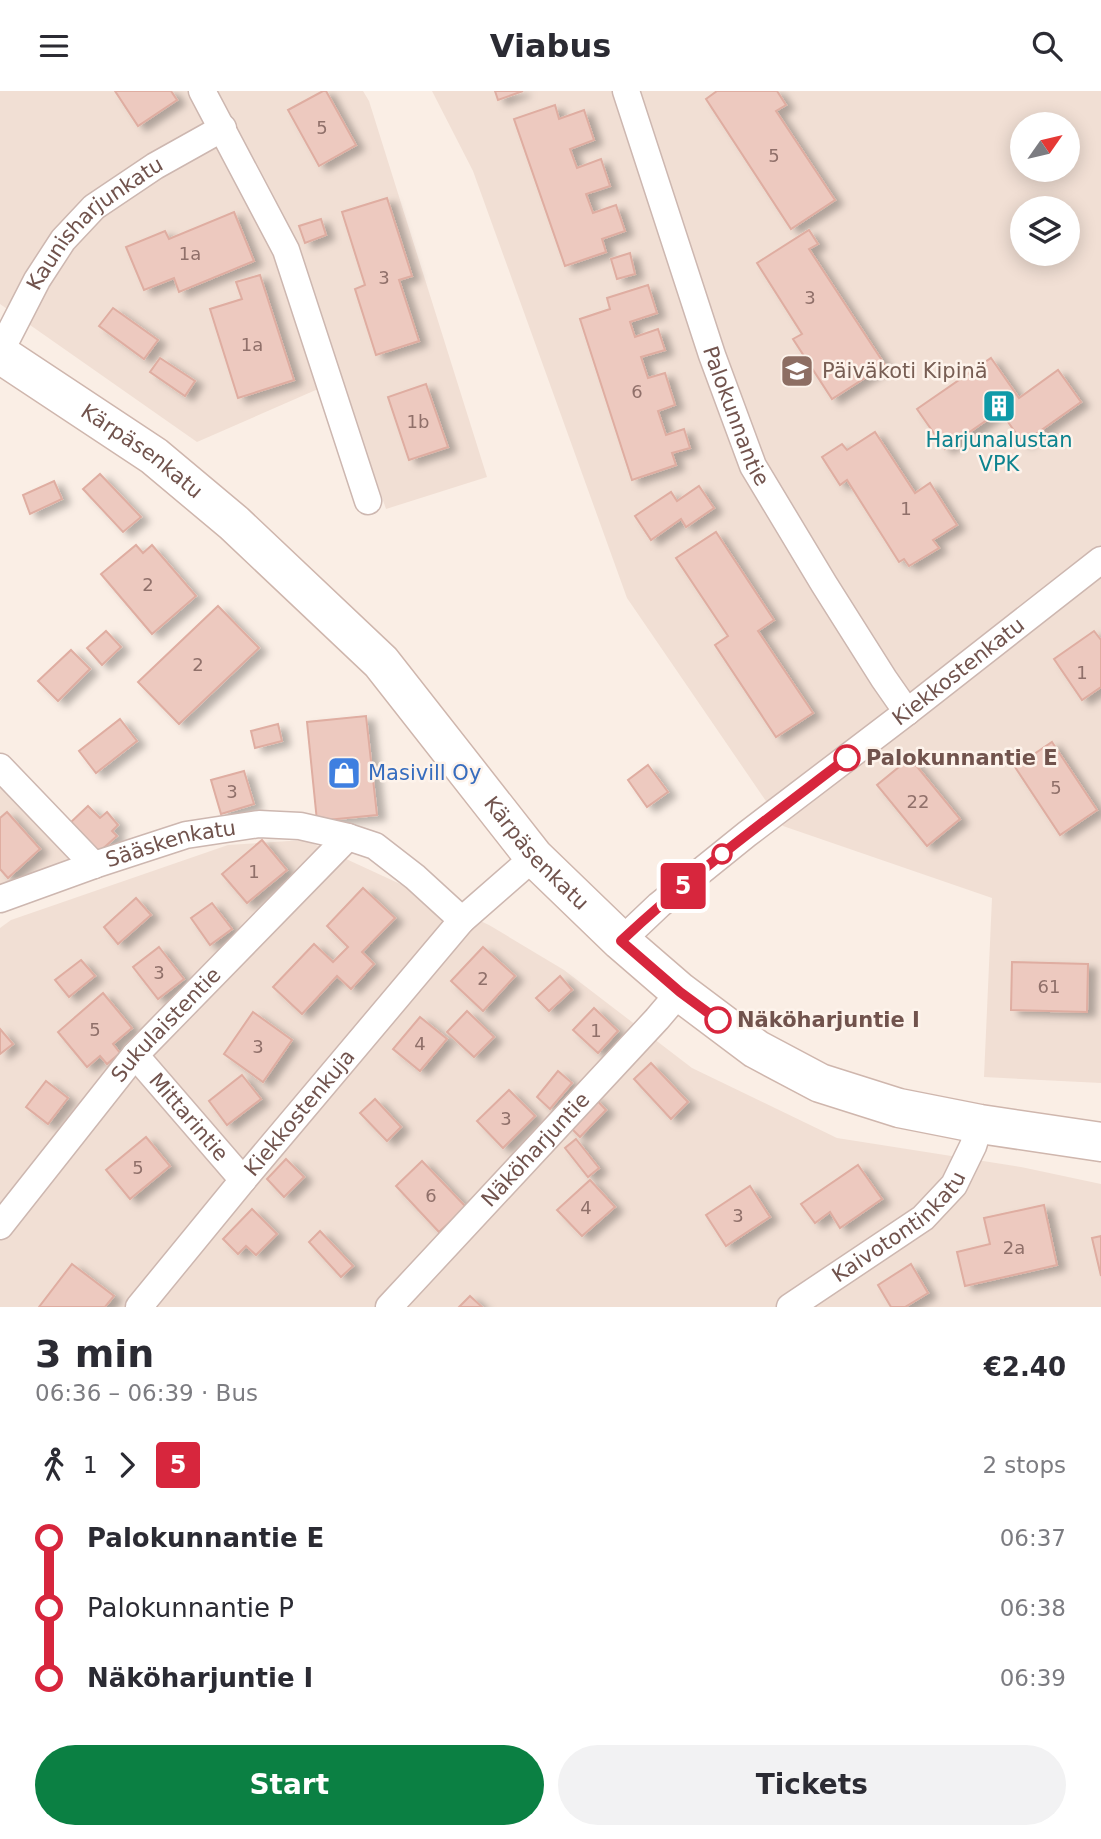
<!DOCTYPE html>
<html lang="en">
<head>
<meta charset="utf-8">
<style>
	body { margin:0; font-family:"DejaVu Sans",sans-serif; background:#f2f2f3; color:#2b2b33; height:100vh; display:flex; flex-direction:column; font-size:26px; white-space:nowrap }
	* { box-sizing:border-box; margin:0 }
	p { font-size:23px; color:#7c7c81 }
	.icon { flex:none; width:38px; height:38px; fill:none; stroke:currentColor; stroke-width:2; stroke-linecap:round; stroke-linejoin:round }
	.map { position:relative; height:1216px; overflow:hidden }
	.drawer { display:flex; flex-direction:column; background:#fff; flex:1 }
	.drawer>* { flex:none }
	.badge { padding:0 14px; border-radius:5px; font-size:24px; line-height:46px }
	.needle { width:46px; rotate:56deg }
	.buttons { position:absolute; left:1010px; top:21px; display:grid; gap:14px }
	.buttons a { display:grid; place-items:center; width:70px; height:70px; border-radius:50%; background:#fff; box-shadow:0 4px 18px #0003; font-size:35px }
	.map>.badge { position:absolute; translate:-50% -50%; box-shadow:0 0 0 4px #fff }
	.legs { display:flex; align-items:center; gap:10px; height:77px; padding:0 35px; font-size:23px }
	.legs p { margin-inline-start:auto }
	.head { display:flex; align-items:center; justify-content:space-between; height:119px; padding:0 35px }
	h1 { font-size:38px; font-weight:700; line-height:52px }
	.primary-button { display:flex; gap:14px; margin-top:auto; padding:14px 35px }
	.primary-button a { flex:1; height:80px; border-radius:42px; background:#0b8043; color:#fff; font-size:28px; font-weight:700; line-height:80px; text-align:center }
	.primary-button a+a { background:#f2f2f3; color:#2b2b33 }
	ul { padding:0 35px; list-style:none }
	li { display:flex; align-items:center; gap:24px; height:70px; font-size:26px }
	li i { display:grid; place-items:center; width:10px; height:100%; margin:0 9px; background:currentColor }
	li i::after { content:''; width:18px; height:18px; margin:-9px; border:5px solid; border-radius:50%; background:#fff }
	li p { margin-inline-start:auto }
	li:first-child i { background:linear-gradient(#0000 50%,currentColor 0) }
	li:last-child i { background:linear-gradient(currentColor 50%,#0000 0) }
	header { display:flex; justify-content:space-between; align-items:center; height:91px; padding:0 35px; background:#fff; font-size:32px; font-weight:700 }
	.map>svg:first-child { display:block }
	.residential { fill:#f1dfd4; fill-rule:evenodd }
	.building { fill:#edc9bf; stroke:#dfada1; stroke-width:2; filter:url(#shadow) }
	.lines { fill:none; stroke-linecap:round; stroke-linejoin:round }
	.street-casing { stroke:#cdb7b0; stroke-width:29 }
	.secondary-casing { stroke:#cfb6ad; stroke-width:41 }
	.street { stroke:#fff; stroke-width:26 }
	.secondary { stroke:#fff; stroke-width:38 }
	.line-1-casing { stroke:#fff; stroke-width:16 }
	.line-1 { stroke:#d7263d; stroke-width:10 }
	.stop-1-dot { fill:#fff; stroke:#d7263d; stroke-width:3.5 }
	.labels { text-anchor:middle; stroke-width:5; stroke-linejoin:round; paint-order:stroke }
	.number-label { font-size:18px; fill:#90706a }
	.street-label { font-size:21px; fill:#71534d; stroke:#fdf3eb }
	.education-label { font-size:21px; fill:#785e54; stroke:#fdf3eb; text-anchor:start }
	.culture-label { font-size:21px; fill:#0d838f; stroke:#fdf3eb }
	.stop-label { font-size:21px; font-weight:bold; fill:#71534d; stroke:#fdf3eb; text-anchor:start }
	.shop-label { font-size:21px; fill:#366cbe; stroke:#fdf3eb; text-anchor:start }
</style>
</head>
<body>
<header><svg class="icon" aria-label="menu" viewBox="0 0 24 24"><path d="M4 6h16M4 12h16M4 18h16"/></svg>Viabus<svg class="icon" aria-label="search" viewBox="0 0 24 24"><circle cx="10" cy="10" r="6"/><path d="M15 15l6 6"/></svg></header>
<div class="map">
<svg width="1101" height="1216" viewBox="0 0 1101 1216">
	<defs>
		<filter id="shadow"><feDropShadow dx="8" dy="4.5" stdDeviation="3.5" flood-color="#0004"/></filter>
	</defs>
	<rect width="100%" height="100%" fill="#faeee5"/>
	<!-- residential -->
	<g class="residential">
		<polygon points="0,0 363,0 369,10 487,386 386,418 341,288 197,351 0,213"/>
		<path d="M432,0H1101V992L984,986L992,807L783,735L627,507L473,80ZM1022,33H1068V79H1022ZM1022,117H1068V163H1022Z"/>
		<polygon points="0,691 76,769 0,796"/>
		<polygon points="305,749 489,834 564,879 692,977 837,1047 1021,1076 1101,1093 1101,1216 0,1216 0,837 11,829 228,754"/>
	</g>
	<!-- building -->
	<g class="building">
		<polygon points="115,0 171,0 177,9 138,35"/>
		<polygon points="323,0 326,0 356,54 319,75 288,19"/>
		<polygon points="495,0 523,0 498,9"/>
		<polygon points="717,0 777,0 786,14 776,20 835,109 791,138 706,8"/>
		<polygon points="555,14 559,28 584,19 594,49 570,58 577,77 601,68 610,95 586,103 593,122 616,114 625,140 602,148 606,161 565,175 514,28"/>
		<polygon points="387,107 412,185 399,189 419,250 376,264 355,198 365,194 342,121"/>
		<polygon points="234,121 254,170 179,201 174,187 144,199 126,156 165,140 169,148"/>
		<polygon points="321,128 326,144 305,152 299,135"/>
		<polygon points="809,139 818,153 809,158 885,274 832,308 793,248 802,243 757,172"/>
		<polygon points="630,162 635,183 617,188 611,168"/>
		<polygon points="260,184 294,289 238,307 210,218 242,208 236,191"/>
		<polygon points="648,194 657,222 630,231 635,246 658,238 665,259 641,266 648,287 665,282 675,314 658,320 666,344 684,338 690,357 672,362 676,374 632,389 580,228 610,218 607,207"/>
		<polygon points="113,217 158,249 144,268 99,235"/>
		<polygon points="160,267 195,290 185,305 150,281"/>
		<polygon points="991,267 1019,307 1058,279 1081,311 1023,352 1000,320 945,358 917,318"/>
		<polygon points="426,293 448,356 409,369 388,306"/>
		<polygon points="875,341 915,402 930,392 957,434 933,449 939,457 909,475 904,468 899,471 847,389 840,394 822,366 842,353 847,359"/>
		<polygon points="100,383 141,426 123,441 83,398"/>
		<polygon points="54,390 62,408 30,423 23,404"/>
		<polygon points="699,395 714,417 686,436 681,428 651,449 635,425 671,401 677,410"/>
		<polygon points="716,441 774,529 758,540 813,622 776,646 715,554 728,545 676,467"/>
		<polygon points="136,454 143,462 152,454 196,505 152,543 101,483"/>
		<polygon points="218,515 259,557 179,633 138,591"/>
		<polygon points="106,540 121,556 102,574 87,557"/>
		<polygon points="1094,540 1101,549 1101,596 1082,609 1054,568"/>
		<polygon points="71,559 90,578 58,610 38,590"/>
		<polygon points="366,625 377,724 317,730 307,631"/>
		<polygon points="120,628 137,650 96,682 79,660"/>
		<polygon points="278,633 282,650 255,657 251,640"/>
		<polygon points="1052,651 1097,719 1060,744 1015,676"/>
		<polygon points="910,667 960,728 927,755 877,694"/>
		<polygon points="648,674 668,701 647,716 628,689"/>
		<polygon points="244,680 254,713 221,723 211,689"/>
		<polygon points="88,715 100,727 107,721 118,734 112,740 117,745 99,761 71,731"/>
		<polygon points="7,721 40,758 8,787 0,778 0,727"/>
		<polygon points="262,749 287,779 247,812 222,783"/>
		<polygon points="363,797 395,827 362,861 374,873 351,898 337,885 302,923 273,896 314,853 333,871 348,856 327,835"/>
		<polygon points="136,807 151,824 118,853 104,836"/>
		<polygon points="212,812 232,838 210,854 191,827"/>
		<polygon points="159,856 184,888 158,908 133,876"/>
		<polygon points="483,856 515,885 483,920 451,890"/>
		<polygon points="81,869 95,885 69,906 55,889"/>
		<polygon points="1012,871 1088,873 1087,921 1011,919"/>
		<polygon points="560,885 572,899 549,920 536,907"/>
		<polygon points="103,902 132,937 113,953 120,962 107,973 100,965 87,976 58,941"/>
		<polygon points="594,917 618,940 598,962 573,939"/>
		<polygon points="467,920 494,946 474,966 447,941"/>
		<polygon points="253,921 292,949 263,991 224,963"/>
		<polygon points="420,926 447,948 420,980 393,958"/>
		<polygon points="0,938 13,953 0,963"/>
		<polygon points="651,972 688,1011 671,1028 634,988"/>
		<polygon points="558,980 572,992 550,1018 537,1006"/>
		<polygon points="242,984 261,1008 227,1034 209,1010"/>
		<polygon points="46,990 68,1007 48,1033 26,1016"/>
		<polygon points="509,999 535,1025 503,1057 477,1030"/>
		<polygon points="593,1005 606,1019 580,1046 566,1032"/>
		<polygon points="375,1008 401,1036 387,1050 360,1022"/>
		<polygon points="146,1046 170,1075 130,1108 106,1079"/>
		<polygon points="576,1048 599,1077 588,1086 565,1057"/>
		<polygon points="286,1068 304,1086 284,1106 267,1088"/>
		<polygon points="422,1070 466,1116 439,1141 396,1095"/>
		<polygon points="858,1074 882,1108 840,1137 830,1121 815,1132 801,1113"/>
		<polygon points="590,1089 615,1116 582,1145 557,1119"/>
		<polygon points="750,1095 770,1126 726,1155 706,1124"/>
		<polygon points="1044,1114 1057,1174 965,1195 957,1161 990,1153 984,1127"/>
		<polygon points="252,1118 277,1143 256,1164 246,1155 238,1163 223,1148"/>
		<polygon points="320,1140 353,1175 341,1186 309,1151"/>
		<polygon points="1101,1145 1101,1185 1092,1147"/>
		<polygon points="72,1173 114,1205 105,1216 39,1216"/>
		<polygon points="911,1173 928,1202 905,1216 891,1216 878,1194"/>
		<polygon points="470,1205 482,1216 459,1216"/>
	</g>
	<g class="lines">
		<defs>
			<g id="street">
				<polyline points="202,0 286,159 368,410"/>
				<path id="s1" d="M626,0L712,264L753,375L824,493L884,588L907,621"/>
				<path id="s2" d="M0,261L37,189L63,149L94,116L155,75L223,37"/>
				<polyline points="0,676 94,774"/>
				<path id="s3" d="M0,808L94,774L186,744L259,733L300,735L348,746L375,755L415,786L462,829L534,766"/>
				<path id="s4" d="M621,850L659,814L747,743L907,621L1101,469"/>
				<path id="s5" d="M135,964L243,1089"/>
				<path id="s6" d="M0,1135L135,964L348,746"/>
				<path id="s7" d="M139,1216L243,1089L462,829"/>
				<path id="s8" d="M389,1216L657,928L680,901"/>
				<path id="s9" d="M790,1216L923,1127L954,1094L973,1055L980,1033"/>
			</g>
			<g id="secondary">
				<path id="s10" d="M0,263L154,365L234,432L381,571L534,766L621,850L680,901L756,958L820,992L899,1017L980,1033L1101,1051"/>
			</g>
		</defs>
		<!-- street casing -->
		<use href="#street" class="street-casing"/>
		<!-- secondary casing -->
		<use href="#secondary" class="secondary-casing"/>
		<!-- street -->
		<use href="#street" class="street"/>
		<!-- secondary -->
		<use href="#secondary" class="secondary"/>
	</g>
	<g class="lines">
		<defs>
			<path id="line-1" d="M718,929L680,901L621,850C692,783 770,726 847,667"/>
		</defs>
		<!-- line-1 casing -->
		<use href="#line-1" class="line-1-casing"/>
		<!-- line-1 -->
		<use href="#line-1" class="line-1"/>
	</g>
	<!-- icons -->
	<defs>
		<symbol id="school-square" viewBox="-11 -11 22 22"><rect x="-9" y="-9" width="18" height="18" rx="4" fill="#8d6e63" stroke="#fdf3eb"/><path d="M0-5L7-2L0 1L-7-2ZM-4 1L0 2.5L4 1V4Q0 6-4 4Z" fill="#fff"/></symbol>
		<symbol id="building-square" viewBox="-11 -11 22 22"><rect x="-9" y="-9" width="18" height="18" rx="4" fill="#0f9aa8" stroke="#fdf3eb"/><path d="M-4-6H4V6H1V3H-1V6H-4ZM-2.5-4.3h1.7v1.8h-1.7ZM.8-4.3h1.7v1.8H.8ZM-2.5-1h1.7V.8h-1.7ZM.8-1h1.7V.8H.8Z" fill="#fff"/></symbol>
		<symbol id="shop-square" viewBox="-11 -11 22 22"><rect x="-9" y="-9" width="18" height="18" rx="4" fill="#3f7fe0" stroke="#fdf3eb"/><path d="M-5-2.5h2.3a2.7 3.5 0 0 1 5.4 0H5L5.5 6h-11ZM-1.5-2.5h3a1.5 2.3 0 0 0-3 0Z" fill="#fff"/></symbol>
	</defs>
	<g fill-rule="evenodd">
		<use href="#school-square" x="778" y="261" width="38" height="38"/>
		<use href="#building-square" x="980" y="296" width="38" height="38"/>
		<use href="#shop-square" x="325" y="663" width="38" height="38"/>
	</g>
	<!-- markers -->
	<g class="stop-1-dot">
		<circle cx="847" cy="667" r="12"/>
		<circle cx="722" cy="763" r="9"/>
		<circle cx="718" cy="929" r="12"/>
	</g>
	<g class="labels">
		<!-- number labels -->
		<g class="number-label">
			<text x="322" y="43">5</text>
			<text x="774" y="71">5</text>
			<text x="190" y="169">1a</text>
			<text x="384" y="193">3</text>
			<text x="810" y="213">3</text>
			<text x="252" y="260">1a</text>
			<text x="637" y="307">6</text>
			<text x="418" y="337">1b</text>
			<text x="906" y="424">1</text>
			<text x="148" y="500">2</text>
			<text x="198" y="580">2</text>
			<text x="1082" y="588">1</text>
			<text x="1056" y="703">5</text>
			<text x="232" y="707">3</text>
			<text x="918" y="717">22</text>
			<text x="254" y="787">1</text>
			<text x="159" y="888">3</text>
			<text x="483" y="894">2</text>
			<text x="1049" y="902">61</text>
			<text x="95" y="945">5</text>
			<text x="596" y="946">1</text>
			<text x="420" y="959">4</text>
			<text x="258" y="962">3</text>
			<text x="506" y="1034">3</text>
			<text x="138" y="1083">5</text>
			<text x="431" y="1111">6</text>
			<text x="586" y="1123">4</text>
			<text x="738" y="1131">3</text>
			<text x="1014" y="1163">2a</text>
		</g>
		<!-- street labels -->
		<g class="street-label">
			<text dy="7" stroke="none"><textPath href="#s2" startOffset="163">Kaunisharjunkatu</textPath></text>
			<text dy="7" stroke="none"><textPath href="#s1" startOffset="343">Palokunnantie</textPath></text>
			<text dy="7" stroke="none"><textPath href="#s10" startOffset="172">Kärpäsenkatu</textPath></text>
			<text dy="7" stroke="none"><textPath href="#s4" startOffset="432">Kiekkostenkatu</textPath></text>
			<text dy="7" stroke="none"><textPath href="#s3" startOffset="180">Sääskenkatu</textPath></text>
			<text dy="7" stroke="none"><textPath href="#s10" startOffset="738">Kärpäsenkatu</textPath></text>
			<text dy="7" stroke="none"><textPath href="#s6" startOffset="261">Sukulaistentie</textPath></text>
			<text dy="7" stroke="none"><textPath href="#s7" startOffset="252">Kiekkostenkuja</textPath></text>
			<text dy="7" stroke="none"><textPath href="#s5" startOffset="82">Mittarintie</textPath></text>
			<text dy="7" stroke="none"><textPath href="#s8" startOffset="215">Näköharjuntie</textPath></text>
			<text dy="7" stroke="none"><textPath href="#s9" startOffset="136">Kaivotontinkatu</textPath></text>
		</g>
		<!-- education labels -->
		<g class="education-label">
			<text x="822" y="287">Päiväkoti Kipinä</text>
		</g>
		<!-- culture labels -->
		<g class="culture-label">
			<text x="999" y="356">Harjunalustan<tspan x="999" dy="24">VPK</tspan></text>
		</g>
		<!-- stop labels -->
		<g class="stop-label">
			<text x="866" y="674">Palokunnantie E</text>
			<text x="737" y="936">Näköharjuntie I</text>
		</g>
		<!-- shop labels -->
		<g class="shop-label">
			<text x="368" y="689">Masivill Oy</text>
		</g>
	</g>
</svg>
<div class="buttons">
<a><svg class="needle" viewBox="-14 -14 28 28"><path d="M0-13l5 13h-10z" fill="#e53935"/><path d="M0 13l5-13h-10z" fill="#7c7c81"/></svg></a>
<a><svg class="icon" aria-label="layers" viewBox="0 0 24 24"><path d="M12 4l9 5-9 5-9-5zM3 14l9 5 9-5"/></svg></a>
</div>
<b class="badge" style="left:683px;top:795px;background:#d7263d;color:#fff">5</b>
</div>
<section class="drawer">
<div class="head"><div><h1>3 min</h1><p>06:36 – 06:39 · Bus</p></div><b>€2.40</b></div>
<div class="legs"><svg class="icon" aria-label="walk" viewBox="0 0 24 24"><circle cx="13" cy="4" r="2"/><path d="M13 8l-2 6 4 7M11 14l-3 7M7 12l3-4h3l4 4"/></svg>1<svg class="icon" aria-label="forward" viewBox="0 0 24 24"><path d="M9 5l7 7-7 7"/></svg><b class="badge" style="background:#d7263d;color:#fff">5</b><p>2 stops</p></div>
<ul>
<li><i style="color:#d7263d"></i><b>Palokunnantie E</b><p>06:37</p></li>
<li><i style="color:#d7263d"></i><span>Palokunnantie P</span><p>06:38</p></li>
<li><i style="color:#d7263d"></i><b>Näköharjuntie I</b><p>06:39</p></li>
</ul>
<div class="primary-button"><a>Start</a><a>Tickets</a></div>
</section>
</body>
</html>
